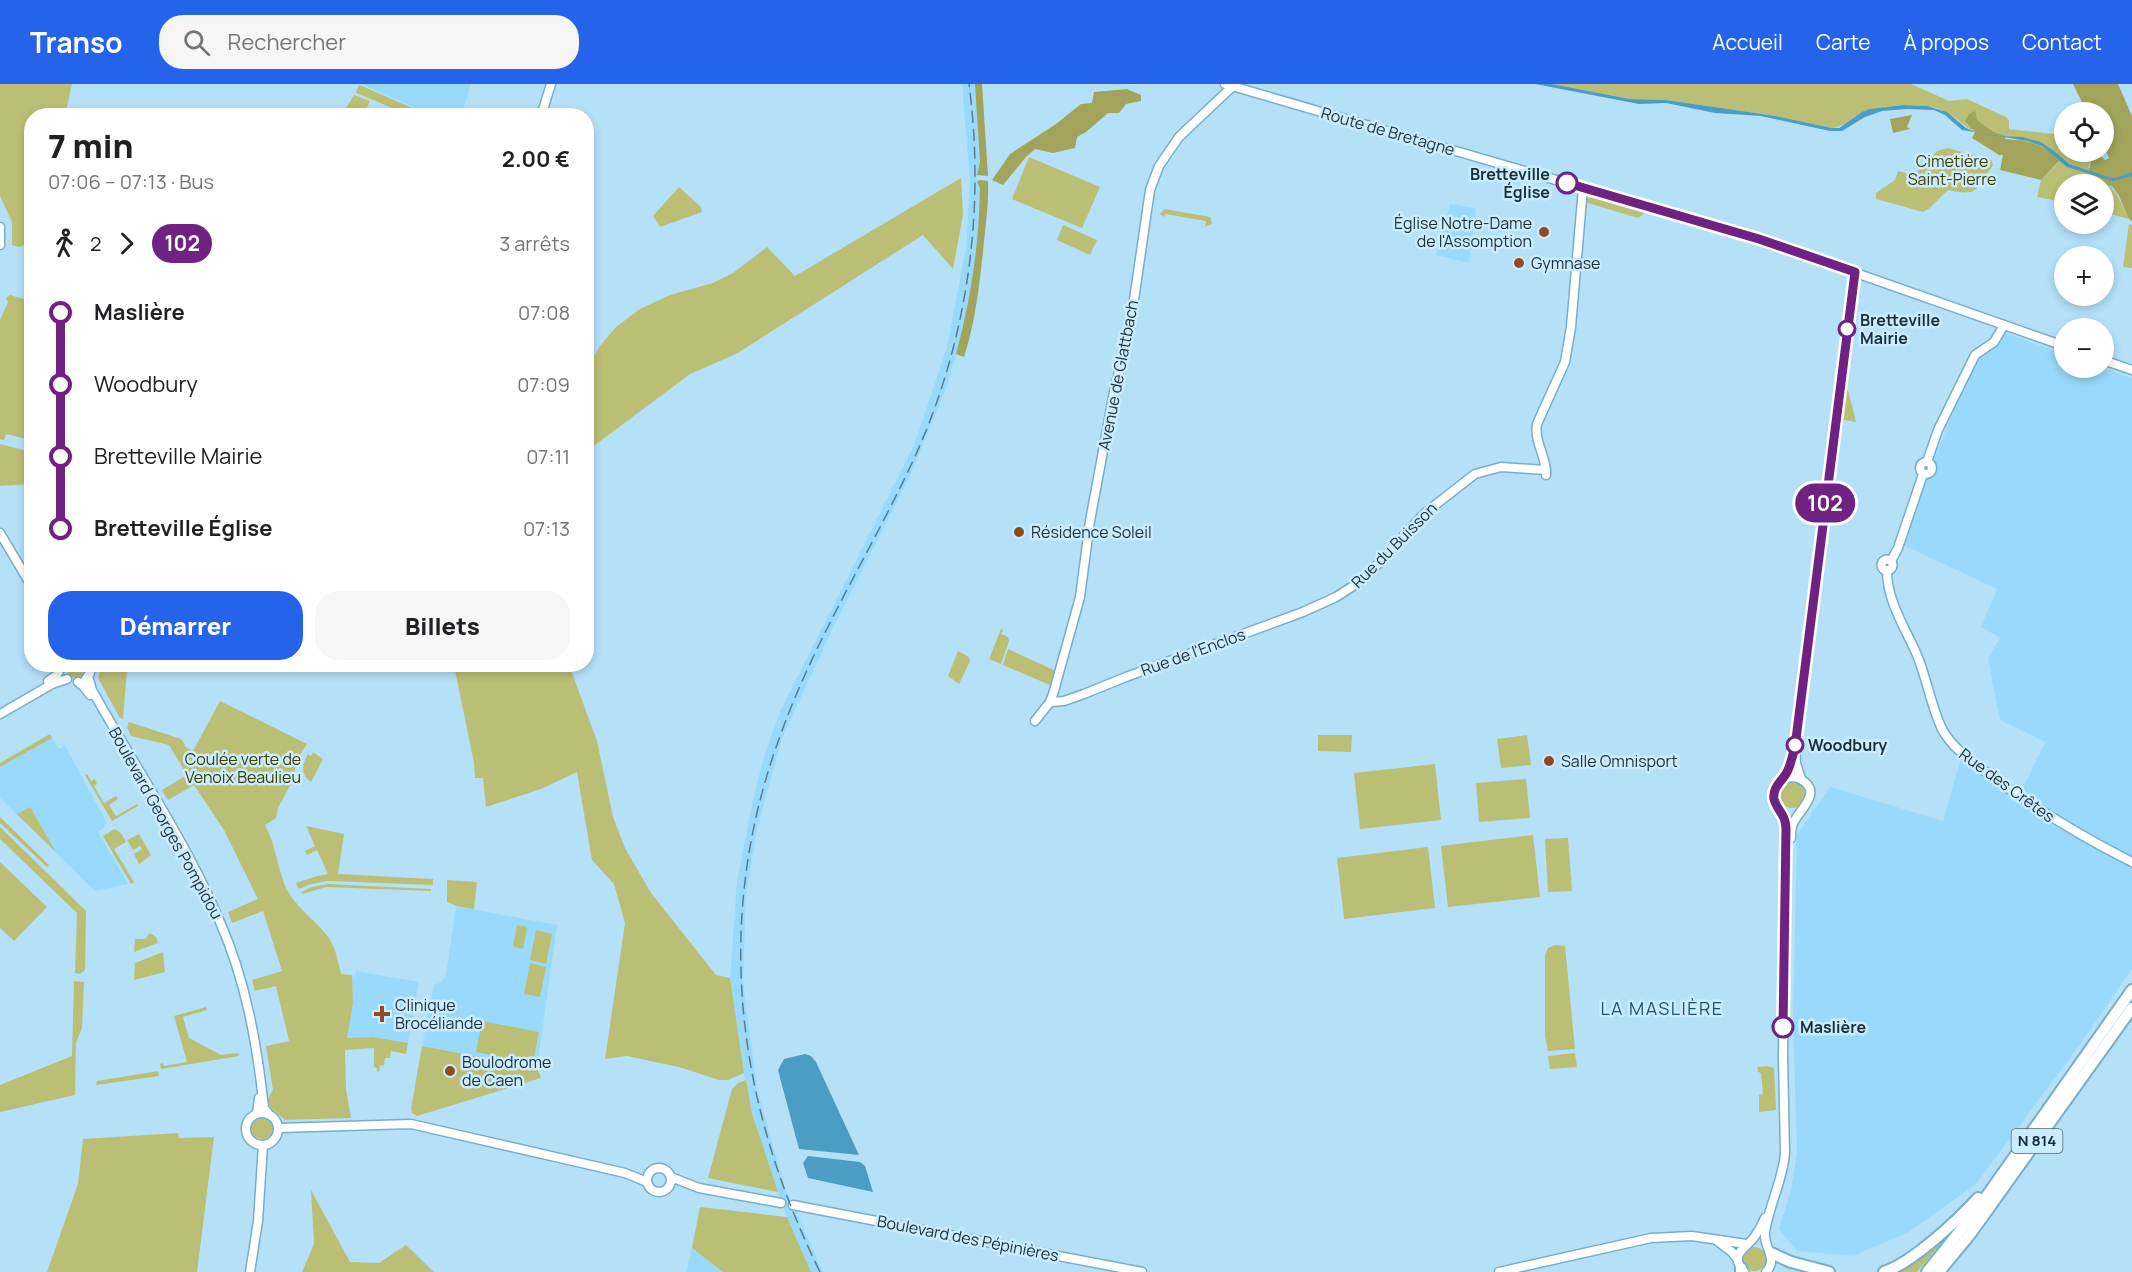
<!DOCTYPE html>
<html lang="fr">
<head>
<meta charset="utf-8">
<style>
	body { margin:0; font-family:Manrope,sans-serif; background:#f6f6f6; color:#202124; height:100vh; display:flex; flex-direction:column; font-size:22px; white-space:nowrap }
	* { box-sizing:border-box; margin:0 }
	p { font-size:20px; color:#757577 }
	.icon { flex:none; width:33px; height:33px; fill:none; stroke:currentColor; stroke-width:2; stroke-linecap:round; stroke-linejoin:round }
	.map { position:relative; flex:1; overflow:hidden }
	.sheet { position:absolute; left:24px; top:24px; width:570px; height:564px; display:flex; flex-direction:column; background:#fff; border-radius:24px; box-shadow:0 3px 9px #0003 }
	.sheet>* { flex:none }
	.badge { padding:0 12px; border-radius:20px; font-size:21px; line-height:39px }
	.controls { position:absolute; left:2054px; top:18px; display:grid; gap:12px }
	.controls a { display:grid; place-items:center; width:60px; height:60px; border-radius:50%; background:#fff; box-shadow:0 3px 9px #0003; font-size:30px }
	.map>.badge { position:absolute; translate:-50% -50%; box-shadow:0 0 0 3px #fff }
	.legs { display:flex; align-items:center; gap:9px; height:66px; padding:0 24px; font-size:20px }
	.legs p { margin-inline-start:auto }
	.summary { display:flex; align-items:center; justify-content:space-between; height:102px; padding:0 24px }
	h1 { font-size:33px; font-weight:800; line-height:45px }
	.action { display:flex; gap:12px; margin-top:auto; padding:12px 24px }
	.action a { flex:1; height:69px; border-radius:24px; background:#2563eb; color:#fff; font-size:24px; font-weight:800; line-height:69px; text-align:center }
	.action a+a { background:#f6f6f6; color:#202124 }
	ul { padding:0 24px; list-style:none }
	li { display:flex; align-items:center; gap:21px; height:72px; font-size:22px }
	li i { display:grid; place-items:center; width:9px; height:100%; margin:0 8px; background:currentColor }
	li i::after { content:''; width:15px; height:15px; margin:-8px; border:4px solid; border-radius:50%; background:#fff }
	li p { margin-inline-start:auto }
	li:first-child i { background:linear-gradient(#0000 50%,currentColor 0) }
	li:last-child i { background:linear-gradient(currentColor 50%,#0000 0) }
	header { display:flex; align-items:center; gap:36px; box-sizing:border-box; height:84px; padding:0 30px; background:#2563eb; color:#fff }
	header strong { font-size:28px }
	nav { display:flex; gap:33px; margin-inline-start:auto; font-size:21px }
	.search { width:420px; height:54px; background:#f6f6f6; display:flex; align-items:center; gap:15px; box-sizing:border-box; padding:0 21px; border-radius:24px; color:#757577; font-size:22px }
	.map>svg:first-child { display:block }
	.built { fill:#99dafc }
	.green { fill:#bbbf75 }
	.forest { fill:#a1a45a }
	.water { fill:#4c9dc4 }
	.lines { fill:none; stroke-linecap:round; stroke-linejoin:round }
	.secondary-casing { stroke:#77aeca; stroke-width:11 }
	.highway-casing { stroke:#77aeca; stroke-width:14 }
	.secondary { stroke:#fff; stroke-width:8 }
	.highway { stroke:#fff; stroke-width:10 }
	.rail { stroke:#5b7b8c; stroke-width:1.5; stroke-dasharray:12 6; stroke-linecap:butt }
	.line-1-casing { stroke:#fff; stroke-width:14 }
	.line-1 { stroke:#702283; stroke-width:9 }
	.stop-1-dot { fill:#fff; stroke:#702283; stroke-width:3 }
	.poi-dot { fill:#8f4b1e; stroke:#cbecfe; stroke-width:2 }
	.labels { text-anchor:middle; stroke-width:5; stroke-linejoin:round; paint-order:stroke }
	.shield { fill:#cbecfe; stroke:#4e6876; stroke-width:1.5 }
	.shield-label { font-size:15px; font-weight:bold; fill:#192f3b }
	.street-label { font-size:16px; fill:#192f3b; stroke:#cbecfe }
	.park-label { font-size:16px; fill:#3d3e01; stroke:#cbecfe }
	.stop-label { font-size:16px; font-weight:bold; fill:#192f3b; stroke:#cbecfe; text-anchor:start }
	.poi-label { font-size:16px; fill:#192f3b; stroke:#cbecfe; text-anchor:start }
	.neighbourhood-label { font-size:18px; letter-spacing:1.5px; fill:#1a536c; stroke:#cbecfe }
</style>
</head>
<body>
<header>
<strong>Transo</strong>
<div class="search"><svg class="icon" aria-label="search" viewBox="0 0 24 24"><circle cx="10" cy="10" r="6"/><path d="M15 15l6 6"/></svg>Rechercher</div>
<nav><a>Accueil</a><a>Carte</a><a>À propos</a><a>Contact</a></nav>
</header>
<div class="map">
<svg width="2132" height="1188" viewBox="0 0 2132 1188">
	<rect width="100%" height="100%" fill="#b4e1f8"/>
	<!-- built -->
	<g class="built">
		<polygon points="361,0 471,0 461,32 418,31 419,26"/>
		<polygon points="962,0 975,0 980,78 977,91 977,98 980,104 980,145 973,196 963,245 948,299 910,392 833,544 782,654 757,746 746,812 743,896 757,1005 785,1104 823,1188 811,1188 787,1133 763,1068 746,1003 730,894 737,798 753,715 765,669 780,628 915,359 947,263 966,164 970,98"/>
		<polygon points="1450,120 1476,124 1469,179 1436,171"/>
		<polygon points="2005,249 2064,270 2064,284 2103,284 2132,294 2132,885 2078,963 1976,1100 1909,1148 1853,1172 1797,1167 1779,1145 1791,1106 1797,1068 1793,938 1797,751 1830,703 1943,737 1961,674 2017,716 2045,658 2000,636 1988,574 2000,554 1981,543 1997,505 1903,461 1912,433 1953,328 1978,276 1994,262"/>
		<polygon points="52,654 58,664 62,665 64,660 107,739 104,741 105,743 98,748 128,800 95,807 0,714 0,683"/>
		<polygon points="456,822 557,841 537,984 422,962 434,901 442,898 446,891"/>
		<polygon points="356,887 419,898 408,959 373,953 347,955 353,920 352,892 355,893"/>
		<polygon points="692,1164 723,1188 686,1188"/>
	</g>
	<!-- green -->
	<g class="green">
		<polygon points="0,0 72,0 65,31 32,32 31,158 19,163 12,161 12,138 0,112"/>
		<path d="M1552,0H1911L1949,17L1967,15L2006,33L2009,37V45L2064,51V68H2083L2091,78L2088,83C2113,103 2116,106 2129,135L2103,128V100H2064V118L2037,113L2041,96L2059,78L2017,56L1994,48L1977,36L1975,48C1965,43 1958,35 1948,29C1925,15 1890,23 1865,28C1853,31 1845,43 1832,44L1776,32L1666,16L1630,15Z"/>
		<polygon points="359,1 360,1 412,24 407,30 356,9"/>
		<polygon points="354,11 370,17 364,31 342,31"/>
		<path d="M1948,64L1991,76L1993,81C1976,105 1980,113 1948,106L1930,124L1923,128L1876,115V109L1895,96L1898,87L1914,91L1937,67Z"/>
		<polygon points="1029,73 1100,103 1082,144 1012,115"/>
		<polygon points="961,94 963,131 953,185 923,151 736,270 690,290 587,367 587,284 600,262 616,243 640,225 670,211 713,199 733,189 767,163 795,192"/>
		<polygon points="679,103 701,123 702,128 660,143 653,132"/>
		<polygon points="1589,113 1645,129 1638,134 1588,119 1586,118"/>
		<polygon points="1165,125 1210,133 1212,140 1205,143 1206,137 1165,130 1164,133 1160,130"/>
		<polygon points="2129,140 2132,141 2132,184 2123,183"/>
		<polygon points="1063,141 1097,156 1090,171 1057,156"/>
		<polygon points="10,211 31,217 31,356 6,350 4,356 0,355 0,236 8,218 6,214"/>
		<polygon points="1843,306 1848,306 1856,338 1839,335"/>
		<polygon points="0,360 31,368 31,400 0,402"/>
		<polygon points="1001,545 1003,546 1001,550 1008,553 1009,557 1001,580 989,575"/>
		<polygon points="1008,565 1056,587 1050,601 1003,581"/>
		<polygon points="958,567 969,573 970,577 959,600 948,592"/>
		<polygon points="87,580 85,590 78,594 71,593 65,585 65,581"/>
		<polygon points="454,581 569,581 597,657 613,733 625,764 651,809 716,891 730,894 744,989 728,996 719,996 679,983 627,972 605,975 625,839 614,800 592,776 577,688 541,705 486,723 483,694 475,694 474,679"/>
		<polygon points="106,583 127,586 123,635 120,634 98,594 100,588"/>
		<path d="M220,617L307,660L295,679V692L278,724L276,734L265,741C276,761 277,783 286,804C296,823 312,834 326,850C335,861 338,876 341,890L352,891L353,920L347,954L373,953L408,959L406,970L391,967L390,974H385L384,982L380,981L379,988L377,987V984L374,983V964L345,966L346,1005L351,1034L285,1036L271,1024L267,1016L273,1006L266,962L289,957L276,902L255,907L252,896L282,887L263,827L232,839L228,828L258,815L224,746L194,701L168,716L162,706L187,691L169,661L131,652L127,643L129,638L181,655L187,664L193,667Z"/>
		<polygon points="50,650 52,654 0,683 0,679"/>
		<polygon points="1318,651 1352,651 1351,668 1318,667"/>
		<polygon points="1527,651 1531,681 1501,684 1497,655"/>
		<path d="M313,668L323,675L311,698C300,690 302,681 308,670L311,672Z"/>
		<polygon points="1435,680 1441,736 1360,745 1354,689"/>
		<polygon points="87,690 91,697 95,695 97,699 94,702 104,719 116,712 118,715 109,721 116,732 137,720 138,722 112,737 85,691"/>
		<polygon points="1526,695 1530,734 1479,738 1476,699"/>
		<circle cx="1792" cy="711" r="13"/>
		<polygon points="30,723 56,768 17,730"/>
		<polygon points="0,733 49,781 47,783 0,739"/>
		<polygon points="306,742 344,750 338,790 433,795 433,801 328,797 311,800 299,805 296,799 317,792 328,790 317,766 307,771 305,767 315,762"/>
		<polygon points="0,743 86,827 85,886 80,890 75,889 77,829 0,755"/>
		<polygon points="115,745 121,749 126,758 114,765 134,798 131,800 103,752"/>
		<polygon points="139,750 151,771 137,782 139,780 134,770 142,765 140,762 133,766 127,756"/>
		<polygon points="1533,751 1540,813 1448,823 1441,762"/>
		<polygon points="1568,754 1572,807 1548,808 1545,755"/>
		<polygon points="1428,763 1435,824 1344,835 1337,774"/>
		<polygon points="0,778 47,823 14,857 0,844"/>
		<polygon points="447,796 477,798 474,825 456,822 447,818"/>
		<polygon points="328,800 431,805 431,807 326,803 302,810 301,808 312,803"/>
		<polygon points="517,841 527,843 523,865 513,863"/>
		<polygon points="536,846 552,850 546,880 530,876"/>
		<polygon points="150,849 156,853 158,859 134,868 135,855 145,855"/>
		<polygon points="1555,861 1565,862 1575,965 1548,967 1545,952 1545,871 1548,864"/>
		<polygon points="163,868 165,888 134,896 135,879"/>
		<polygon points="530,879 546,883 540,913 524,910"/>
		<polygon points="74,897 84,898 82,944 76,959 75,1011 0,1028 0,1001 72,972"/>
		<polygon points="206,923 207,926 183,933 189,954 221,971 238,969 239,972 161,985 160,980 163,979 164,982 187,978 174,932"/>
		<polygon points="482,937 539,948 533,979 476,968"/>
		<polygon points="422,962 537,984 541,994 417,1032 412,1029 411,1024"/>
		<polygon points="1575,969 1577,983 1550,985 1548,972"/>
		<polygon points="1767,982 1774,984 1776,1026 1759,1028 1759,1011 1763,1010 1761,989 1758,988 1757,983"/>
		<polygon points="158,987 159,992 96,1001 97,997"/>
		<polygon points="746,996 752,1029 778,1108 708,1094 732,1005 738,999"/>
		<circle cx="262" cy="1044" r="11"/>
		<polygon points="178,1049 179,1054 214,1053 197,1188 47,1188 78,1100 83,1055"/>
		<polygon points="311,1106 350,1178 379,1179 406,1161 434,1188 302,1188 314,1160"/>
		<polygon points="700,1123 787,1133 811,1188 723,1188 692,1164"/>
		<polygon points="1959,1138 1917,1188 1894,1188"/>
		<circle cx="1754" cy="1175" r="12"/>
	</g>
	<!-- forest -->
	<g class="forest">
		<polygon points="975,0 982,0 988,92 977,91 980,78"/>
		<polygon points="2073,0 2118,0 2132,32 2132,137 2129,135 2119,112 2112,102 2092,98 2088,92 2091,77 2083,68 2096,68 2105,76 2109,74 2103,61 2103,28 2087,28"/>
		<polygon points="1127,5 1141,11 1141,17 1126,20 1119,29 1108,29 1086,48 1077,53 1075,64 1053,69 1035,65 1026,73 1003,101 992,96 1010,70 1056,40 1081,20 1092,19 1094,8"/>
		<path d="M1975,27L1977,36L1994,48L2006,52L2005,55C2030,57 2042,59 2059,77L2041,96L2000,86L2003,71H1999L1972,54L1975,48L1965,37L1969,30Z"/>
		<polygon points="1912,31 1907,43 1910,45 1893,49 1890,35"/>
		<path d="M979,96L988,97C989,117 986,137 984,158C980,196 976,236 964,273L956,270C971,215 979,161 980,104L977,98Z"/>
	</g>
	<!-- water -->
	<g class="water">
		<polygon points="1535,0 1552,0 1630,15 1666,16 1776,32 1832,44 1839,44 1862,28 1870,25 1904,21 1927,22 1947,28 1966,44 1975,48 1995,52 2022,53 2041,58 2054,67 2069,80 2111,94 2116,94 2132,88 2132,92 2113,97 2067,83 2042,62 2028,57 1962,46 1945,31 1934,26 1907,25 1882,27 1865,33 1842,47 1830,47 1761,32 1715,29 1666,19 1639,20"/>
		<polygon points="805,970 811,972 816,978 859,1071 799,1065 778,986 784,975"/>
		<polygon points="808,1072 860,1078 865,1082 873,1108 808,1094 803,1079"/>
	</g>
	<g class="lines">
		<defs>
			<g id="secondary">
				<polyline points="1225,0 1759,155 2064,262"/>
				<polyline points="541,32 551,0"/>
				<polyline points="0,143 0,161"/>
				<polyline points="2103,276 2132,286"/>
				<circle cx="1926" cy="384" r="6"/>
				<polyline points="1927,378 1938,346 1975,271 1994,258 2004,241"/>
				<path d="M1546,391C1547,373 1534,359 1537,340L1565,278L1571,243L1583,104"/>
				<polyline points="0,449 32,503"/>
				<circle cx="1887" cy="481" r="5.5"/>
				<polyline points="1891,477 1898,464 1923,390"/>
				<path d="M1887,486C1887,518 1905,543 1917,571C1927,595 1931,622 1942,645C1954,667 1976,680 1995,695C2041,728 2082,753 2132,778"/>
				<path d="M88,592L92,606C135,683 186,757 220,838C246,897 257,960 264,1024L268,1029"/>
				<polyline points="85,596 90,589 91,580"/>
				<polyline points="48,597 57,591 60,585"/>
				<polyline points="78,598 84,603 90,611"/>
				<polyline points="1050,618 1064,617 1084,610 1126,593 1303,528 1336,513 1364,495 1425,429 1475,390 1501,383 1546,386"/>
				<polyline points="0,630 52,600 67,595"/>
				<polyline points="1035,637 1050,618 1054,607 1080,513 1090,437 1114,308 1130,243 1150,106 1159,82 1179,53 1235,0"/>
				<polyline points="1801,695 1796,679 1795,663 1855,188"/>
				<path d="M1782,696C1788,693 1794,692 1800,695C1825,708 1798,726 1793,740C1791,744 1791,749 1791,754"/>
				<circle cx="262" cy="1045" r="16"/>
				<polyline points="257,1029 259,1014"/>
				<polyline points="279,1044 411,1040 625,1089 647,1098"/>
				<circle cx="659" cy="1096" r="12"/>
				<polyline points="671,1093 699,1104 781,1119"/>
				<polyline points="793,1121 1142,1188"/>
				<polyline points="1716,1156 1732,1168 1738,1176"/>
				<polyline points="250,1188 258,1137 263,1061"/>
				<polyline points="1499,1188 1651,1154 1692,1152 1746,1160"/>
				<path d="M1744,1188C1730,1172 1742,1166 1752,1156C1758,1149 1761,1142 1765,1134"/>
				<path d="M1766,1188C1779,1174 1763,1164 1765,1148C1769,1121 1783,1096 1785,1069L1783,972L1786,745C1785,730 1777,726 1774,715C1772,702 1784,696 1788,686C1791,679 1793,670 1795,663"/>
			</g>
			<g id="highway">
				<polyline points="1771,1169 1791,1178 1829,1188"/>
				<polyline points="1741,1184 1741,1188"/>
				<path d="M1884,1188C1912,1179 1958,1136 1978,1114"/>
				<polyline points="1927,1188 1979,1123 2132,906"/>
				<polyline points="1939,1188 1971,1149 2132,924"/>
			</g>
		</defs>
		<!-- secondary casing -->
		<use href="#secondary" class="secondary-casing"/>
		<!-- highway casing -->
		<use href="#highway" class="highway-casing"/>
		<!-- secondary -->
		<use href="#secondary" class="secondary"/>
		<!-- highway -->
		<use href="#highway" class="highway"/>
		<!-- rail -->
		<path class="rail" d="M820,1188C736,1017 713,837 779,655C813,558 869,471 912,379C967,261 986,129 969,0"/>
	</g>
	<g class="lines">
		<defs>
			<path id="line-1" d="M1567,99L1759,155L1855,188L1795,663C1793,670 1791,679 1788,686C1784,696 1772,702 1774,715C1777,727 1786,730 1786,745L1783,943"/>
		</defs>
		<!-- line-1 casing -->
		<use href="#line-1" class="line-1-casing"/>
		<!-- line-1 -->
		<use href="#line-1" class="line-1"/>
	</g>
	<!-- markers -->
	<g class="stop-1-dot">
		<circle cx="1567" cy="99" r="10"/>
		<circle cx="1847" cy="245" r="8"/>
		<circle cx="1795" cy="661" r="8"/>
		<circle cx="1783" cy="943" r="10"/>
	</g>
	<g class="poi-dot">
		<circle cx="1544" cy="148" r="6"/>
		<circle cx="1519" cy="179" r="6"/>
		<circle cx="1019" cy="448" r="6"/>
		<circle cx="1549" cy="677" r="6"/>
		<path d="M379 921h6v6h6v6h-6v6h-6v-6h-6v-6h6z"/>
		<circle cx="450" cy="987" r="6"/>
	</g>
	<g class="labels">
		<!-- shield labels -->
		<rect class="shield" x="2011.5" y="1045" width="51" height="24" rx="4.5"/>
		<g class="shield-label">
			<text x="2037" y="1062">N 814</text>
		</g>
		<!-- street labels -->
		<g class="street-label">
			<text transform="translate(1388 47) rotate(16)" y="6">Route de Bretagne</text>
			<text transform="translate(1118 291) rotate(-79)" y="6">Avenue de Glattbach</text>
			<text transform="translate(1394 461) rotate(-45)" y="6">Rue du Buisson</text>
			<text transform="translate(1193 568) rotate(-20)" y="6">Rue de l'Enclos</text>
			<text transform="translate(2007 701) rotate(36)" y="6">Rue des Crêtes</text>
			<text transform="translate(166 739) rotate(61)" y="6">Boulevard Georges Pompidou</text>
			<text transform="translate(968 1154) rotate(11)" y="6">Boulevard des Pépinières</text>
		</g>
		<!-- park labels -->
		<g class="park-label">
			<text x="1952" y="83">Cimetière<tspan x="1952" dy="18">Saint-Pierre</tspan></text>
			<text x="243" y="681">Coulée verte de<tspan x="243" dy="18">Venoix Beaulieu</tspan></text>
		</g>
		<!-- stop labels -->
		<g class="stop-label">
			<text x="1550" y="96" text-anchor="end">Bretteville<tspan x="1550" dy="18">Église</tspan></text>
			<text x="1860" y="242">Bretteville<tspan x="1860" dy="18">Mairie</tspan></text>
			<text x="1808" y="667">Woodbury</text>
			<text x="1800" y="949">Maslière</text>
		</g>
		<!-- poi labels -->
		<g class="poi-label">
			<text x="1532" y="145" text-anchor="end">Église Notre-Dame<tspan x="1532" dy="18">de l'Assomption</tspan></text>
			<text x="1531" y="185">Gymnase</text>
			<text x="1031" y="454">Résidence Soleil</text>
			<text x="1561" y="683">Salle Omnisport</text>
			<text x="395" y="927">Clinique<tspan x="395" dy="18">Brocéliande</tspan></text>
			<text x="462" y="984">Boulodrome<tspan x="462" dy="18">de Caen</tspan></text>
		</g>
		<!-- neighbourhood labels -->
		<g class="neighbourhood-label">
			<text x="1662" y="931">LA MASLIÈRE</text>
		</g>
	</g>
</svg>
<div class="controls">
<a><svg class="icon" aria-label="locate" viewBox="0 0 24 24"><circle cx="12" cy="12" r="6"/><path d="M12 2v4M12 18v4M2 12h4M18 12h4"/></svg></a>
<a><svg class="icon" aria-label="layers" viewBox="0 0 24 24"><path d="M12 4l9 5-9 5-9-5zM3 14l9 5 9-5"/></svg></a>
<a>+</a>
<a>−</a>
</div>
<b class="badge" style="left:1825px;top:419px;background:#702283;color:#fff">102</b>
<section class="sheet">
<div class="summary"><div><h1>7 min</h1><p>07:06 – 07:13 · Bus</p></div><b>2.00 €</b></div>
<div class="legs"><svg class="icon" aria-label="walk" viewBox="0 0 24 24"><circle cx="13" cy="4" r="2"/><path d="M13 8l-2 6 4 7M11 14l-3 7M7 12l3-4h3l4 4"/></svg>2<svg class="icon" aria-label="forward" viewBox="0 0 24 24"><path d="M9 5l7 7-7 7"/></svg><b class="badge" style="background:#702283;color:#fff">102</b><p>3 arrêts</p></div>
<ul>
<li><i style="color:#702283"></i><b>Maslière</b><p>07:08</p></li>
<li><i style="color:#702283"></i><span>Woodbury</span><p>07:09</p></li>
<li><i style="color:#702283"></i><span>Bretteville Mairie</span><p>07:11</p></li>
<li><i style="color:#702283"></i><b>Bretteville Église</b><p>07:13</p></li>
</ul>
<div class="action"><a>Démarrer</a><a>Billets</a></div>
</section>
</div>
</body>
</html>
